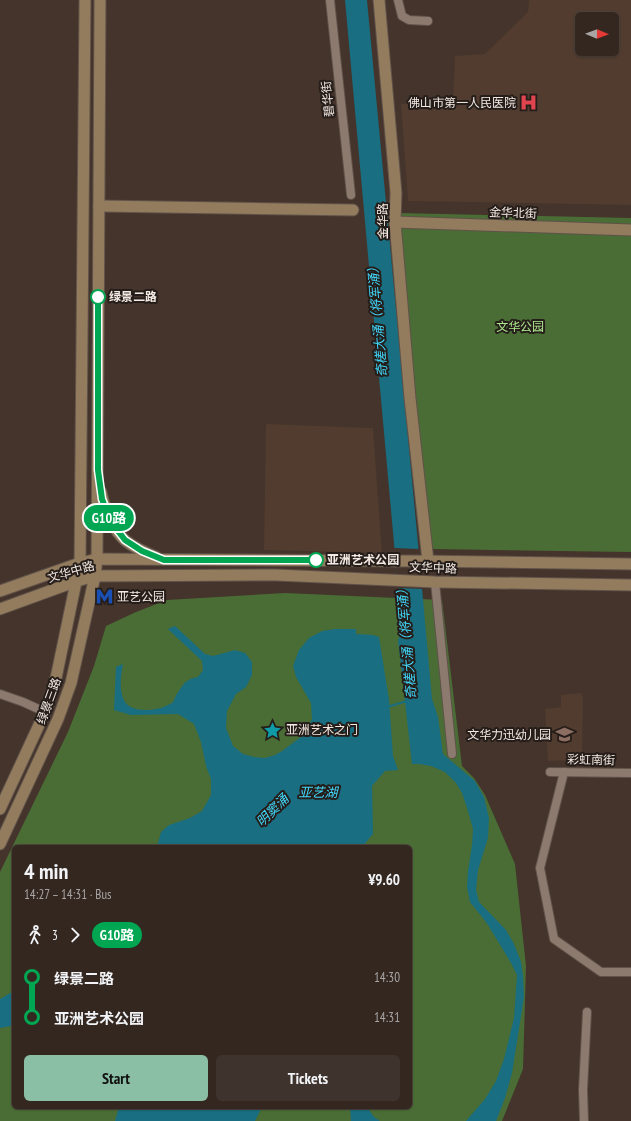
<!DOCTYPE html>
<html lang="en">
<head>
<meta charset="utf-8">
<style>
	body { margin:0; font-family:"PT Sans Narrow","Noto Sans SC",sans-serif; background:#3e332d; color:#f1f3f6; height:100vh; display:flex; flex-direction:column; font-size:15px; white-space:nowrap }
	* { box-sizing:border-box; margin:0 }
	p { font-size:13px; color:#a9a5a5 }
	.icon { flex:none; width:22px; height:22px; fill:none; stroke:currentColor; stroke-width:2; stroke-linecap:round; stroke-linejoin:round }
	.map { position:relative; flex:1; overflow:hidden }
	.panel { position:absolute; left:12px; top:845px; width:400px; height:264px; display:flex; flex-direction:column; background:#332720; border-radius:6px; box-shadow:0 1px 3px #0004,0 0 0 1px #4e443e }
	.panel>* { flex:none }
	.badge { padding:0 8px; border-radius:13px; font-size:14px; line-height:26px }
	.needle { width:26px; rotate:91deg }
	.buttons { position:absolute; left:575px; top:12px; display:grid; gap:8px }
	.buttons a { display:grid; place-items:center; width:44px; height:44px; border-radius:6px; background:#332720; box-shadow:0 1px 3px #0004,0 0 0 1px #4e443e; font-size:20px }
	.map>.badge { position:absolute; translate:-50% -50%; box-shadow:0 0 0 2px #fff }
	.legs { display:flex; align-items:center; gap:6px; height:44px; padding:0 12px; font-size:13px }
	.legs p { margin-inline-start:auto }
	.head { display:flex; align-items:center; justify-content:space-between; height:68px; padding:0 12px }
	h1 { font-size:22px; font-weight:700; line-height:30px }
	.primary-button { display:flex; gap:8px; margin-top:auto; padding:8px 12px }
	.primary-button a { flex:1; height:46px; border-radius:6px; background:#8abfa5; color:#111; font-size:16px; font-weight:700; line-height:46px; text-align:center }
	.primary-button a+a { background:#3e332d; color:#f1f3f6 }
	ul { padding:0 12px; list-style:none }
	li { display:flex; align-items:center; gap:14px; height:40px; font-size:15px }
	li i { display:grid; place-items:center; width:6px; height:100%; margin:0 5px; background:currentColor }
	li i::after { content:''; width:10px; height:10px; margin:-5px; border:3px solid; border-radius:50%; background:#332720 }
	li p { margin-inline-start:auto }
	li:first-child i { background:linear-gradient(#0000 50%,currentColor 0) }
	li:last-child i { background:linear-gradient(currentColor 50%,#0000 0) }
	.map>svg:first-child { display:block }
	.built { fill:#513c2f; fill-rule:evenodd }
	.green { fill:#4a6d36; fill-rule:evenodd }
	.water { fill:#196e81 }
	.pier { fill:#44342b }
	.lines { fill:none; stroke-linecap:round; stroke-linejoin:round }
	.stream { stroke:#196e81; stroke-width:2 }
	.street-casing { stroke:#5f5249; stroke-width:10 }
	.secondary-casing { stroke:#5f5249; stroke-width:13 }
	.street { stroke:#8c7a6f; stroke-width:8 }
	.secondary { stroke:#937b5d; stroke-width:11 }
	.secondary-bridge-casing { stroke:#5f5249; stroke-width:13; stroke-linecap:butt }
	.secondary-bridge { stroke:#937b5d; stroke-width:11 }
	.line-1-casing { stroke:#fff; stroke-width:9 }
	.line-1 { stroke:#00a651; stroke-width:6 }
	.stop-1-dot { fill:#fff; stroke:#00a651; stroke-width:2 }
	.labels { text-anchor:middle; stroke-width:4; stroke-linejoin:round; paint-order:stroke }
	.street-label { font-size:12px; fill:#f4eae3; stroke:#251d19 }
	.poi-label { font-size:12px; fill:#f4eae3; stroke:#251d19; text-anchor:end }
	.stop-label { font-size:12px; font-weight:bold; fill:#f4eae3; stroke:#251d19; text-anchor:start }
	.park-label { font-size:12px; fill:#aee88f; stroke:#251d19 }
	.water-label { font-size:13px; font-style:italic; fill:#40d8fc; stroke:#251d19 }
</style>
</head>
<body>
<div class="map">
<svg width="631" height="1121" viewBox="0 0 631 1121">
	<rect width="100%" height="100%" fill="#44342b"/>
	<!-- built -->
	<g class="built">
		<path d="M529,0H631V205L408,201L401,104L453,101L455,56L485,54L528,12ZM582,19H612V49H582Z"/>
		<polygon points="266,424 373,428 382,553 264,550"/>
		<polygon points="581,693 583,698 582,760 548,761 545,709 561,707 561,695"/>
	</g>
	<!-- green -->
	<g class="green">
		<polygon points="397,213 631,218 631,552 431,549"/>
		<path d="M285,593L442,600L462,766L474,778L485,795L515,864L526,966L523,1069L502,1121H0V872L68,732L94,666L106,626L136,612L167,600ZM14,847H410V1107H14Z"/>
	</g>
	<!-- water -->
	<g class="water">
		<polygon points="345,0 367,0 418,544 432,699 438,717 443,754 475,781 484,797 489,818 488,838 478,870 476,890 479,902 506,930 514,944 521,962 523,976 524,997 512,1073 505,1098 496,1121 466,1121 485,1099 496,1081 504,1059 514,1018 517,975 511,963 488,925 482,917 470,902 467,887 468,871 472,845 473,829 468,811 462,793 456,783 445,772 431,766 419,764 412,764 398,640 401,633 401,621"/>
		<path d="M175,626L205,654L213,656L235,650L245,653L252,662V675L246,687L236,694L227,711L226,728L233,746L243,754L254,757L265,758L275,755L282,751L305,734L312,719L311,703L296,677L293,666L299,650L309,638L322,631L335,629H356V634L373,635L379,637L389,700L393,756L398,770L385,771L372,786L373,834L362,847H157L161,832L169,825L190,818L202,811L211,795V779L206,766L201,742L194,724L178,714L131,715L114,710L116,667L123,664C121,675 119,687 123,698C128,715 159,711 170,704C175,702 174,698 177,694C180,689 184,682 189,680C191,678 195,678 198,677L203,670L202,661L168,629Z"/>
		<polygon points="14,991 14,1021 11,1026 0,1028 0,999"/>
		<polygon points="119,1107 262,1107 255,1121 115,1121"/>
		<polygon points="350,1107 367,1107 374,1117 380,1121 351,1121"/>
	</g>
	<!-- pier -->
	<polygon class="pier" points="394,548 419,549 423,589 398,588"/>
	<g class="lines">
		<!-- stream -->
		<polyline class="stream" points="387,707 407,701"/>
		<defs>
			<g id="street">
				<polyline points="330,0 351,195"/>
				<polyline points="398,0 402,16 409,20 428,21"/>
				<polyline points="435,582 452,754"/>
				<polyline points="0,694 23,702 45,712"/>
				<polyline points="550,772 631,773"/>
				<polyline points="564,772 540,868 554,939 601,972 631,972"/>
				<polyline points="584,1121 583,1090 587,1012"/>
			</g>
			<g id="secondary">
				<polyline points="379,0 396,193 395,222 410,398 428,561"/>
				<polyline points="99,206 353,210"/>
				<polyline points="395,222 631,230"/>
				<path d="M101,492C104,507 113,531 126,541C135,548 146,553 156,557"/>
				<polyline points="422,561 631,564"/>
				<polyline points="0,591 80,563 97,559 395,561"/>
				<polyline points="0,609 77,581 95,576 276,575 435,582 631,585"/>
				<polyline points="0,809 45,712 56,678 80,563 85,0"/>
				<polyline points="0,844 58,719 71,683 95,576 97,559 100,0"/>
			</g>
		</defs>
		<!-- street casing -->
		<use href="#street" class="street-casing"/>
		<!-- secondary casing -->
		<use href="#secondary" class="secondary-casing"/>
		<!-- street -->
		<use href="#street" class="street"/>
		<!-- secondary -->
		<use href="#secondary" class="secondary"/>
		<defs>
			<polyline id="secondary-bridge" points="395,561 420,561"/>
		</defs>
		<!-- secondary-bridge casing -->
		<use href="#secondary-bridge" class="secondary-bridge-casing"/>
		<!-- secondary-bridge -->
		<use href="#secondary-bridge" class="secondary-bridge"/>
	</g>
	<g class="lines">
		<defs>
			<polyline id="line-1" points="98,297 98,470 102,499 111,522 125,540 142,551 164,560 316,560"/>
		</defs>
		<!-- line-1 casing -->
		<use href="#line-1" class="line-1-casing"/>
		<!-- line-1 -->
		<use href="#line-1" class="line-1"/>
	</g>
	<!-- icons -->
	<defs>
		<symbol id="hospital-bare" viewBox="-9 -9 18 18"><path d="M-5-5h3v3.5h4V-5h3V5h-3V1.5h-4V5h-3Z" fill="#e0444e" stroke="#251d19" stroke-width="2.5" paint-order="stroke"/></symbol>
		<symbol id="metro-bare" viewBox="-9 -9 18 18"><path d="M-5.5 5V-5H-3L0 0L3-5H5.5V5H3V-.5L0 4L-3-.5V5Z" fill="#1a4fb4" stroke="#251d19" stroke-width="2.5" paint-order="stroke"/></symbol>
		<symbol id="sight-bare" viewBox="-9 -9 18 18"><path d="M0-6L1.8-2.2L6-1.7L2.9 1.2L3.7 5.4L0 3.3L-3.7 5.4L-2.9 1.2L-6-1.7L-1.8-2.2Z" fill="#0f9aa8" stroke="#251d19" stroke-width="2.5" paint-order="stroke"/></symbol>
		<symbol id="school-bare" viewBox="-9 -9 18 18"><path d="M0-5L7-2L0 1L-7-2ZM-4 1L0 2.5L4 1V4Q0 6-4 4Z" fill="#8d6e63" stroke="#251d19" stroke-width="2.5" paint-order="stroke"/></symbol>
	</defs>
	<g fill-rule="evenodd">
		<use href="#hospital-bare" x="516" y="90" width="25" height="25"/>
		<use href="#metro-bare" x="92" y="584" width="25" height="25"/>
		<use href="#sight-bare" x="260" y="718" width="25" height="25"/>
		<use href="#school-bare" x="552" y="722" width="25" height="25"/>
	</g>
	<!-- markers -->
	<g class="stop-1-dot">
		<circle cx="98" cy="297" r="7"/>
		<circle cx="316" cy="560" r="7"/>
	</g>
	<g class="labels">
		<!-- street labels -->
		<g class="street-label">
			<text transform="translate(328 99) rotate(-96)" y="4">碧华街</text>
			<text transform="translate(513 213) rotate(2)" y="4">金华北街</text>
			<text transform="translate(383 221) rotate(-90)" y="4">金华路</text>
			<text transform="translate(433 568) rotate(2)" y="4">文华中路</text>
			<text transform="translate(71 572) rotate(-16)" y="4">文华中路</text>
			<text transform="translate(49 701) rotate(-70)" y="4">绿景三路</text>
			<text transform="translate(591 760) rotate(1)" y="4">彩虹南街</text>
		</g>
		<!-- poi labels -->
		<g class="poi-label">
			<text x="516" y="107">佛山市第一人民医院</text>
			<text x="117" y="601" text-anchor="start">亚艺公园</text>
			<text x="286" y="734" text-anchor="start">亚洲艺术之门</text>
			<text x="551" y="739">文华力迅幼儿园</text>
		</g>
		<!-- stop labels -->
		<g class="stop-label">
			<text x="109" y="301">绿景二路</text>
			<text x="327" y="564">亚洲艺术公园</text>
		</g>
		<!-- park labels -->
		<g class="park-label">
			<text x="520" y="331">文华公园</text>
		</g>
		<!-- water labels -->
		<g class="water-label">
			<text transform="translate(377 319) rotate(-95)" y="5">奇槎大涌（将军涌）</text>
			<text transform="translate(406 641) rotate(-95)" y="5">奇槎大涌（将军涌）</text>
			<text x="318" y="797">亚艺湖</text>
			<text transform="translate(272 810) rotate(-45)" y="5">明窦涌</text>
		</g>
	</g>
</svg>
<div class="buttons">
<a><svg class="needle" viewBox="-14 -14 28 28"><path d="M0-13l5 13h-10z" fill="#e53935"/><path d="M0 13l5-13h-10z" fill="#a9a5a5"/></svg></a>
</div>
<b class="badge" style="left:109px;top:518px;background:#00a651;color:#fff">G10路</b>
<section class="panel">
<div class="head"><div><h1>4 min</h1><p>14:27 – 14:31 · Bus</p></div><b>¥9.60</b></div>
<div class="legs"><svg class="icon" aria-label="walk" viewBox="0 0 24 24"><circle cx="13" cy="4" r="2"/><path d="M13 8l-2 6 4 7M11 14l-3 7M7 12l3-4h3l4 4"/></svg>3<svg class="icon" aria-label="forward" viewBox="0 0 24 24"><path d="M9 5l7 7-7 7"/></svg><b class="badge" style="background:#00a651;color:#fff">G10路</b></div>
<ul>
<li><i style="color:#00a651"></i><b>绿景二路</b><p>14:30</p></li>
<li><i style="color:#00a651"></i><b>亚洲艺术公园</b><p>14:31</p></li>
</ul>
<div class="primary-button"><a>Start</a><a>Tickets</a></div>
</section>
</div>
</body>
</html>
